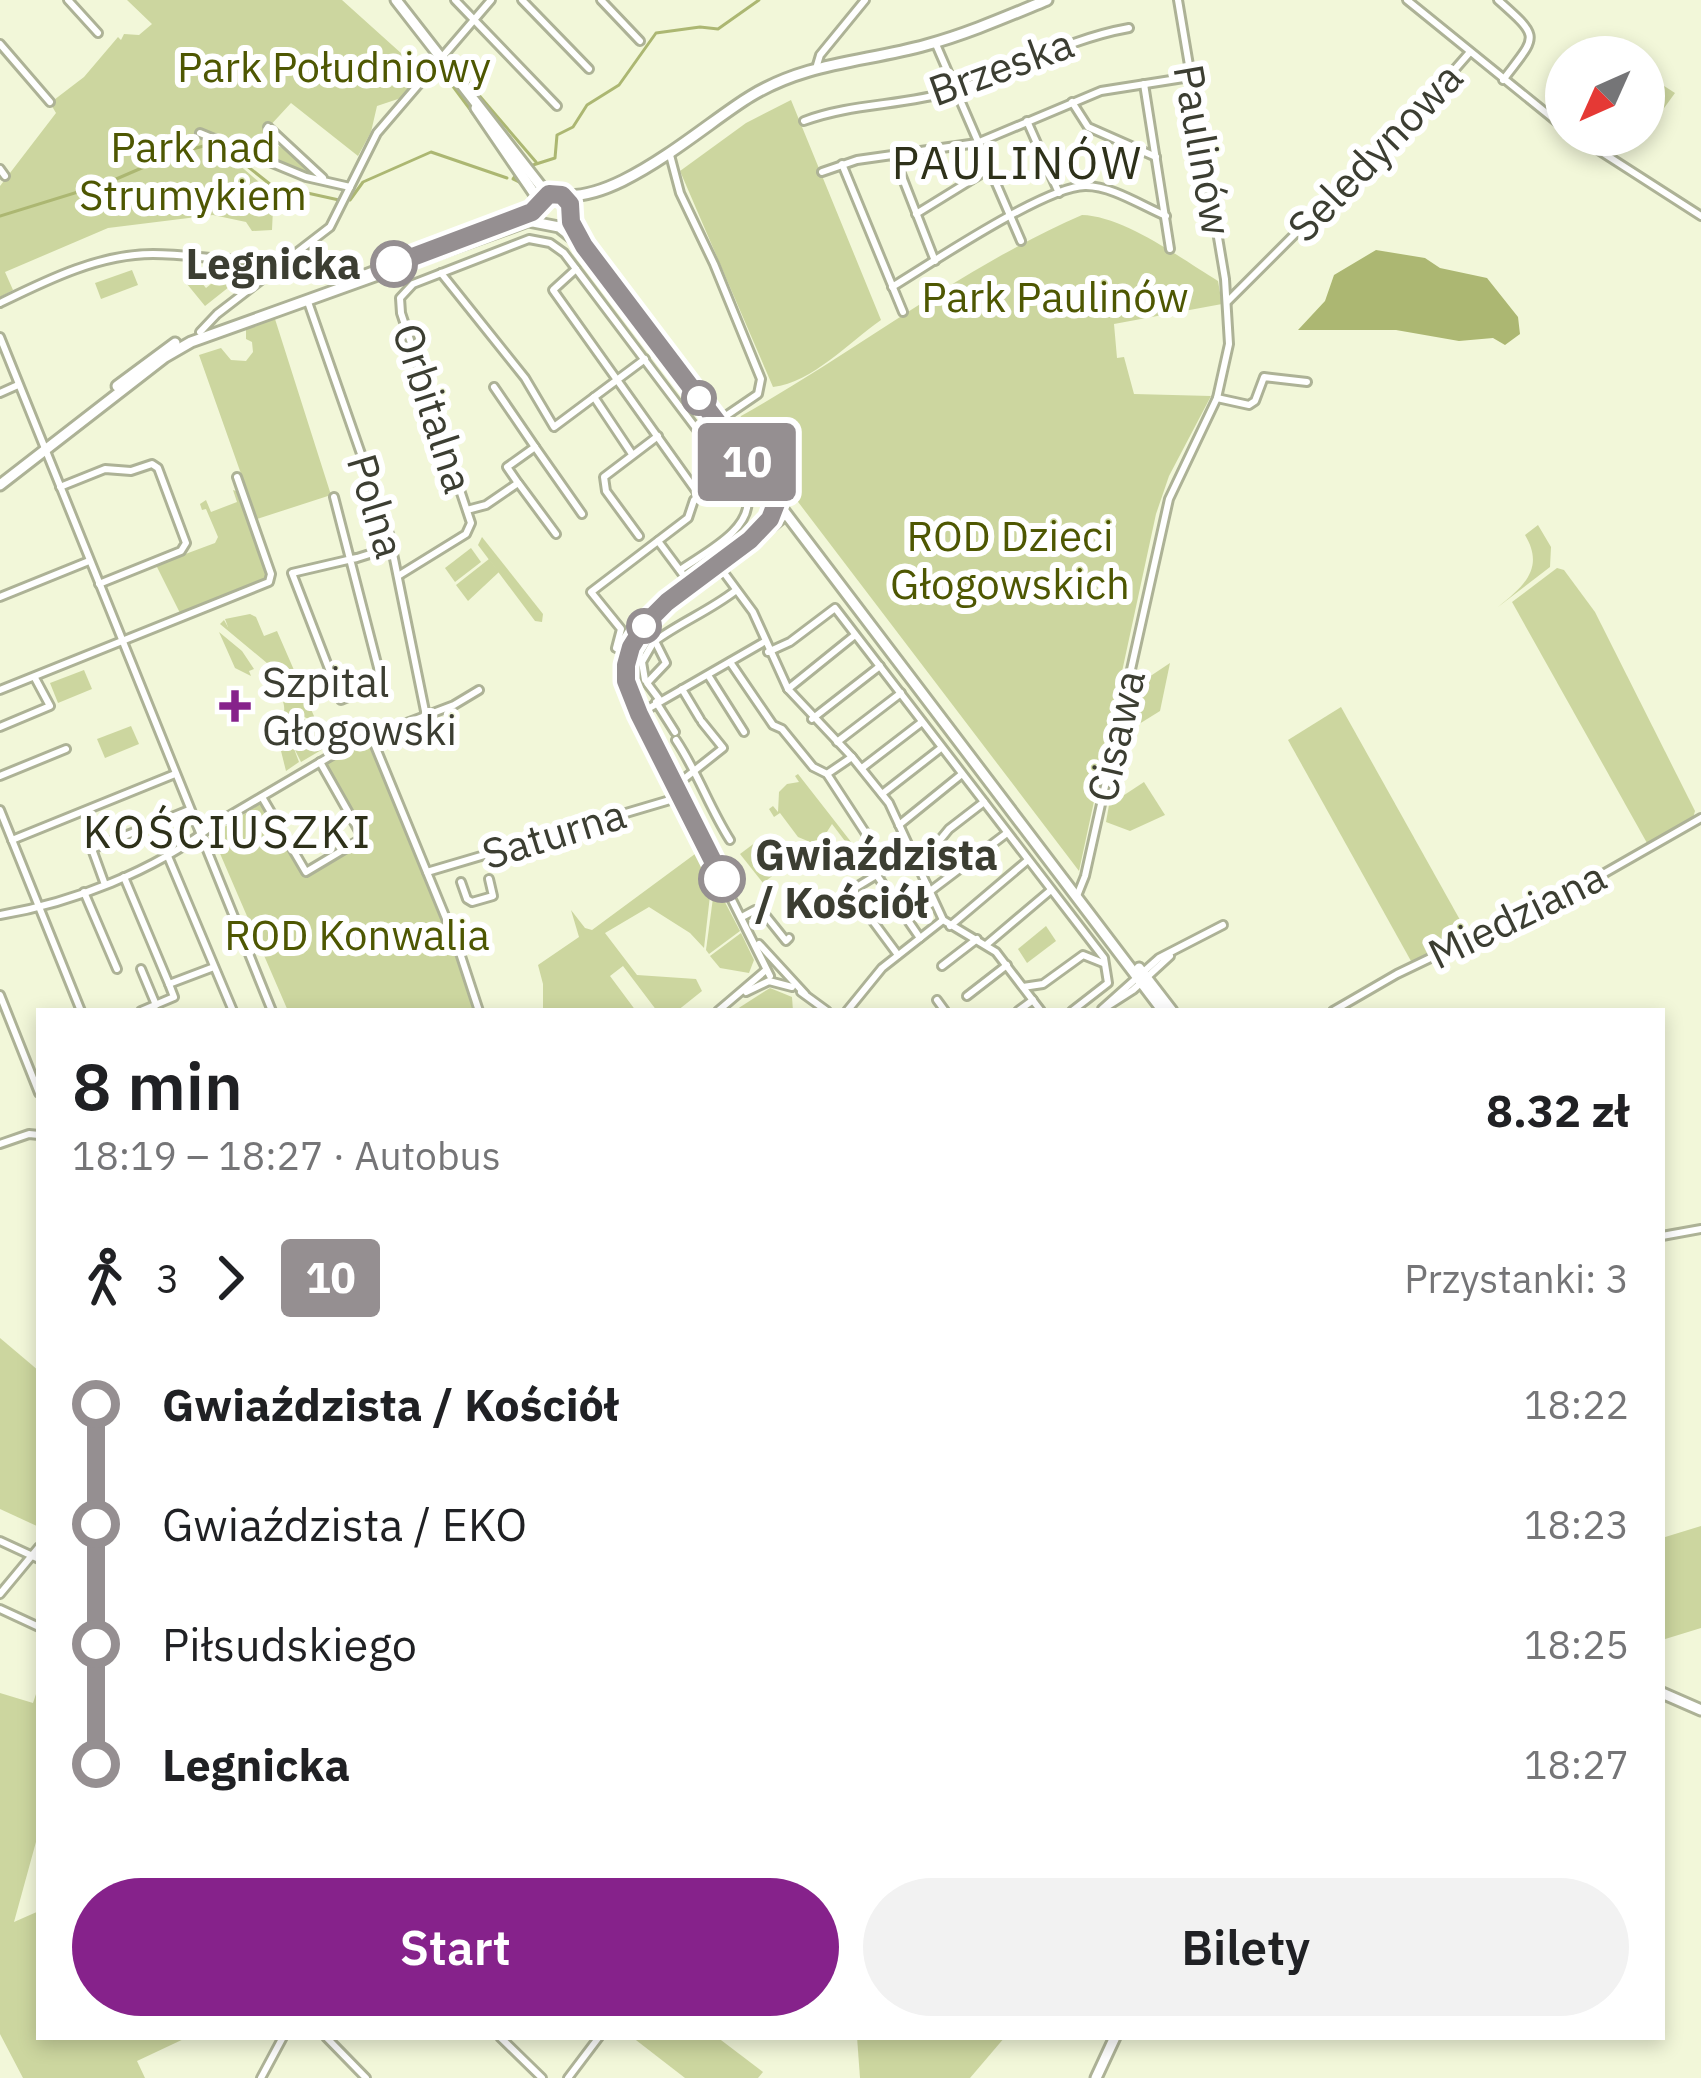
<!DOCTYPE html>
<html lang="pl">
<head>
<meta charset="utf-8">
<style>
	body { margin:0; font-family:"IBM Plex Sans",sans-serif; background:#f2f2f2; color:#202124; height:100vh; display:flex; flex-direction:column; font-size:45px; white-space:nowrap }
	* { box-sizing:border-box; margin:0 }
	p { font-size:39px; color:#757577 }
	.icon { flex:none; width:66px; height:66px; fill:none; stroke:currentColor; stroke-width:2; stroke-linecap:round; stroke-linejoin:round }
	.map { position:relative; flex:1; overflow:hidden }
	.sheet { position:absolute; left:36px; top:1008px; width:1629px; height:1032px; display:flex; flex-direction:column; background:#fff; border-radius:0px; box-shadow:0 6px 18px #0003 }
	.sheet>* { flex:none }
	.badge { padding:0 24px; border-radius:9px; font-size:42px; line-height:78px }
	.needle { width:78px; rotate:225deg }
	.fabs { position:absolute; left:1545px; top:36px; display:grid; gap:24px }
	.fabs a { display:grid; place-items:center; width:120px; height:120px; border-radius:50%; background:#fff; box-shadow:0 6px 18px #0003; font-size:60px }
	.map>.badge { position:absolute; translate:-50% -50%; box-shadow:0 0 0 6px #fff }
	.legs { display:flex; align-items:center; gap:18px; height:132px; padding:0 36px; font-size:39px }
	.legs p { margin-inline-start:auto }
	.overview { display:flex; align-items:center; justify-content:space-between; height:204px; padding:0 36px }
	h1 { font-size:66px; font-weight:600; line-height:90px }
	.action { display:flex; gap:24px; margin-top:auto; padding:24px 36px }
	.action a { flex:1; height:138px; border-radius:72px; background:#86228b; color:#fff; font-size:48px; font-weight:600; line-height:138px; text-align:center }
	.action a+a { background:#f2f2f2; color:#202124 }
	ul { padding:0 36px; list-style:none }
	li { display:flex; align-items:center; gap:42px; height:120px; font-size:45px }
	li i { display:grid; place-items:center; width:18px; height:100%; margin:0 15px; background:currentColor }
	li i::after { content:''; width:30px; height:30px; margin:-15px; border:9px solid; border-radius:50%; background:#fff }
	li p { margin-inline-start:auto }
	li:first-child i { background:linear-gradient(#0000 50%,currentColor 0) }
	li:last-child i { background:linear-gradient(currentColor 50%,#0000 0) }
	.map>svg:first-child { display:block }
	.green { fill:#ccd69f }
	.water { fill:#acb772 }
	.lines { fill:none; stroke-linecap:round; stroke-linejoin:round }
	.stream { stroke:#acb772; stroke-width:3 }
	.minor-casing { stroke:#adb296; stroke-width:12 }
	.major-casing { stroke:#adb296; stroke-width:15 }
	.minor { stroke:#fff; stroke-width:6 }
	.major { stroke:#fff; stroke-width:9 }
	.line-1-casing { stroke:#fff; stroke-width:27 }
	.line-1 { stroke:#958f91; stroke-width:18 }
	.stop-1-dot { fill:#fff; stroke:#958f91; stroke-width:6 }
	.poi-dot { fill:#86228b; stroke:#fff; stroke-width:4.5 }
	.labels { text-anchor:middle; stroke-width:12; stroke-linejoin:round; paint-order:stroke }
	.park-label { font-size:42px; fill:#4e5702; stroke:#fff }
	.street-label { font-size:42px; fill:#3c3e32; stroke:#fff }
	.stop-label { font-size:42px; font-weight:bold; fill:#3c3e32; stroke:#fff; text-anchor:end }
	.poi-label { font-size:42px; fill:#3c3e32; stroke:#fff; text-anchor:start }
	.neighbourhood-label { font-size:45px; letter-spacing:3px; fill:#2e311a; stroke:#fff }
</style>
</head>
<body>
<div class="map">
<svg width="1701" height="2078" viewBox="0 0 1701 2078">
	<rect width="100%" height="100%" fill="#f2f7d9"/>
	<!-- green -->
	<g class="green">
		<polygon points="127,0 342,0 422,72 401,98 377,106 371,132 358,156 291,103 267,129 279,140 276,145 292,152 311,170 307,176 243,147 237,163 259,182 274,187 272,230 252,231 246,222 213,215 108,228 5,272 13,290 0,297 0,186 56,113 50,103 84,77 118,37 121,40 124,34 139,35 152,24"/>
		<polygon points="1644,73 1675,93 1643,137 1660,99 1651,91 1644,96"/>
		<path d="M791,100L881,320C848,343 813,382 773,387L680,171L746,123Z"/>
		<path d="M1082,215C1124,216 1182,259 1218,281L1222,304L1114,324L1117,358L1124,357L1134,394L1211,396L1169,476L1156,514L1079,871L738,423L741,416C857,351 960,268 1082,215Z"/>
		<polygon points="132,270 138,285 101,299 95,283"/>
		<polygon points="226,272 234,283 205,306 187,284 196,276 206,288"/>
		<polygon points="275,319 331,495 257,519 199,355 221,348 231,360 246,361 253,352 252,342 246,339 246,329"/>
		<polygon points="233,490 239,492 269,577 181,615 156,565 215,543 218,537 206,509 202,510 200,504 206,500 211,512 237,502"/>
		<path d="M1538,525L1551,547L1550,567L1498,607C1524,586 1545,568 1525,535Z"/>
		<polygon points="482,537 543,614 542,622 535,621 478,545"/>
		<polygon points="471,548 481,562 455,582 445,568"/>
		<polygon points="489,559 499,572 468,601 456,585"/>
		<polygon points="1557,568 1564,570 1595,612 1695,811 1693,818 1647,843 1512,602"/>
		<path d="M250,614L256,617L264,636L277,631L317,723L296,713L295,708L292,718L295,714C310,723 326,728 323,749L301,762L293,746L299,762L286,771L281,751L287,748L285,744L279,747C276,731 288,715 283,702L287,703L280,695L283,692L273,668L220,624L224,620L228,627L225,619Z"/>
		<polygon points="219,632 242,651 254,669 249,671 251,676 235,668"/>
		<polygon points="1170,663 1160,711 1123,734 1134,687"/>
		<polygon points="84,670 92,689 58,703 50,683"/>
		<polygon points="1341,707 1469,936 1411,961 1288,740"/>
		<polygon points="131,726 139,744 105,758 97,739"/>
		<polygon points="356,747 371,747 467,985 473,1011 288,1011 212,835 263,802 307,874 366,839 324,765"/>
		<polygon points="798,774 855,847 851,849 832,824 823,838 810,842 798,837 780,813 774,817 769,809 773,806 778,812 779,792 787,784 799,782 795,776"/>
		<polygon points="1144,782 1165,815 1130,831 1106,822 1109,805"/>
		<polygon points="756,842 779,871 763,883 740,854"/>
		<polygon points="699,851 712,878 704,948 690,933 649,907 605,933 637,975 696,979 702,991 677,1011 657,1011 623,966 610,976 636,1011 543,1011 543,984 538,965 579,937 571,910 585,928 592,930"/>
		<polygon points="715,883 740,931 709,954 706,950"/>
		<polygon points="1046,926 1056,941 1027,963 1018,949"/>
		<polygon points="741,933 754,960 749,973 720,968 710,956"/>
		<polygon points="770,988 792,997 793,1011 734,1011"/>
		<polygon points="0,1338 39,1371 39,1527 0,1509"/>
		<polygon points="1701,1526 1701,1628 1662,1640 1662,1538"/>
		<polygon points="39,1685 39,1831 14,1922 39,1911 39,2037 188,2037 137,2061 145,2078 23,2078 0,2034 0,1693 33,1703"/>
		<polygon points="632,2037 717,2037 763,2072 758,2078 685,2078"/>
		<polygon points="857,2037 1005,2037 970,2078 860,2078"/>
	</g>
	<!-- water -->
	<polygon class="water" points="1376,250 1425,258 1440,268 1487,278 1518,317 1520,334 1505,345 1493,338 1459,341 1396,330 1298,330 1325,301 1334,275"/>
	<g class="lines">
		<!-- stream -->
		<g class="stream">
			<polyline points="460,73 536,162"/>
			<polyline points="452,85 492,139"/>
			<polyline points="533,165 555,158 557,135 573,127 587,105 619,85 656,33 700,27 718,29 759,0"/>
			<polyline points="516,175 513,179 525,185"/>
			<polyline points="350,200 363,182 431,152 507,178"/>
			<polyline points="0,216 107,183 174,154 211,144 227,150 271,185 339,200"/>
		</g>
		<defs>
			<g id="minor">
				<polyline points="68,0 98,33"/>
				<polyline points="455,0 557,106"/>
				<polyline points="522,0 589,69"/>
				<polyline points="601,0 640,41"/>
				<polyline points="1407,0 1566,129"/>
				<path d="M1498,0C1542,39 1537,35 1503,80"/>
				<polyline points="935,42 1021,241"/>
				<polyline points="0,44 50,102"/>
				<polyline points="817,65 820,55 865,0"/>
				<polyline points="1144,84 1170,249"/>
				<polyline points="1072,102 1088,127 1156,157"/>
				<path d="M804,121C852,103 903,106 952,91C1012,72 1066,39 1129,28"/>
				<polyline points="1027,121 1059,193"/>
				<polyline points="268,127 323,178"/>
				<polyline points="200,133 306,177 350,187"/>
				<polyline points="1575,135 1701,216"/>
				<polyline points="670,155 680,193 714,264 761,379 758,394 717,422"/>
				<polyline points="894,156 935,261"/>
				<polyline points="842,164 903,312"/>
				<polyline points="0,169 5,176"/>
				<polyline points="822,172 857,160 977,143 1101,91 1190,77"/>
				<polyline points="916,214 989,169"/>
				<polyline points="576,269 553,290 699,495"/>
				<polyline points="441,273 525,378 554,427 645,359"/>
				<path d="M892,287C930,264 1047,185 1086,186C1112,186 1142,206 1166,216"/>
				<polyline points="1228,301 1421,108 1470,52"/>
				<polyline points="308,302 389,534 426,716"/>
				<path d="M0,303C47,280 99,254 153,254C199,254 241,266 286,257"/>
				<polyline points="200,332 217,314 330,227 377,133 491,0"/>
				<polyline points="0,337 272,1011"/>
				<polyline points="494,387 535,447"/>
				<polyline points="0,393 18,385"/>
				<polyline points="594,397 632,454"/>
				<polyline points="1217,398 1249,405 1255,401 1264,377 1307,382"/>
				<polyline points="519,484 556,534"/>
				<polyline points="60,487 105,469 131,471 152,464 158,468 186,543 181,551 99,584"/>
				<polyline points="334,497 382,683 341,700 292,573 352,559 357,558 392,547"/>
				<polyline points="467,510 486,505 518,483 507,467 535,447 582,514"/>
				<polyline points="639,536 606,491 604,477 658,436"/>
				<polyline points="752,537 770,519 784,514"/>
				<polyline points="658,541 690,584"/>
				<polyline points="719,566 753,612 788,689 852,757 889,803 943,920 996,952 1041,1011"/>
				<path d="M398,576L466,534L471,523L401,313L400,298L413,284L529,239L550,243L564,253L747,496C754,529 704,553 680,570"/>
				<polyline points="0,597 89,561"/>
				<polyline points="768,652 790,642 835,608 1104,958 1108,983 1072,1011"/>
				<polyline points="628,654 616,648 621,629 591,592 688,518 694,500 730,472"/>
				<polyline points="730,662 773,725 782,729 813,767 827,774 889,869"/>
				<polyline points="708,675 744,732"/>
				<polyline points="645,680 642,662 653,643"/>
				<polyline points="682,689 700,719"/>
				<polyline points="788,689 855,635"/>
				<polyline points="0,690 269,582 271,574 237,477"/>
				<path d="M659,699L647,683L666,663L655,641C681,622 709,611 735,591"/>
				<polyline points="656,702 675,732"/>
				<polyline points="639,714 764,642"/>
				<polyline points="812,719 880,666"/>
				<polyline points="0,727 50,706 35,678"/>
				<polyline points="371,736 459,950 479,1011"/>
				<path d="M676,740C698,773 709,807 730,840"/>
				<polyline points="837,742 901,693"/>
				<polyline points="862,768 922,722"/>
				<polyline points="827,774 852,757"/>
				<polyline points="0,776 66,749"/>
				<polyline points="675,786 723,748 702,722"/>
				<polyline points="882,794 941,748"/>
				<polyline points="262,797 306,872 363,838 320,762"/>
				<polyline points="0,810 81,1011"/>
				<polyline points="899,825 962,774"/>
				<polyline points="12,840 175,774"/>
				<polyline points="167,854 233,1011"/>
				<polyline points="427,872 680,797"/>
				<polyline points="124,877 169,984"/>
				<polyline points="878,877 920,938"/>
				<polyline points="104,882 92,849 189,810"/>
				<polyline points="461,882 467,899 472,902 493,896 489,879"/>
				<polyline points="84,892 117,969"/>
				<polyline points="929,892 1007,833"/>
				<polyline points="1077,896 1085,876 1169,499 1217,398 1229,344 1225,279 1178,0"/>
				<path d="M0,915C72,903 154,871 212,826L351,744L454,705L479,690"/>
				<polyline points="742,917 755,910 762,911 786,941 789,938"/>
				<polyline points="950,926 1028,860"/>
				<polyline points="759,944 805,994"/>
				<polyline points="986,945 1051,890"/>
				<polyline points="898,955 855,897 855,888 906,857 935,846 949,829 984,802"/>
				<polyline points="942,966 977,939"/>
				<polyline points="141,969 156,1005"/>
				<path d="M770,976L639,714C633,700 624,685 625,669C630,618 709,568 748,541C762,532 776,528 786,514"/>
				<polyline points="1023,987 1043,984 1083,955 1103,963"/>
				<polyline points="746,992 769,981 792,987"/>
				<polyline points="801,992 827,1011"/>
				<polyline points="0,995 39,1093"/>
				<polyline points="967,996 1007,965"/>
				<polyline points="937,1000 945,1011"/>
				<polyline points="1108,1006 1133,990 1170,956"/>
				<polyline points="1102,1009 1159,958 1223,925"/>
				<polyline points="141,1011 174,997 169,984 214,967"/>
				<polyline points="718,1011 766,970"/>
				<polyline points="847,1011 882,968 943,920"/>
				<polyline points="1018,1011 1033,1000"/>
				<polyline points="1333,1011 1397,974 1589,882 1701,818"/>
				<polyline points="0,1144 29,1134 39,1135"/>
				<polyline points="1662,1236 1701,1229"/>
				<polyline points="0,1541 39,1559"/>
				<polyline points="0,1594 39,1547"/>
				<polyline points="0,1609 39,1627"/>
				<polyline points="326,2037 366,2078"/>
				<polyline points="500,2037 542,2078"/>
				<polyline points="261,2078 283,2037"/>
				<polyline points="568,2078 599,2037"/>
			</g>
			<g id="major">
				<path d="M396,0L543,189C599,222 702,125 751,96C807,62 865,62 926,45C967,34 1008,16 1047,0"/>
				<polyline points="476,108 540,202"/>
				<polyline points="570,216 583,246 1163,1011"/>
				<polyline points="506,222 539,206"/>
				<polyline points="355,279 440,246"/>
				<polyline points="117,386 175,343"/>
				<polyline points="0,485 165,357 191,342 528,221 559,227 583,246"/>
				<polyline points="1139,968 1172,1011"/>
				<polyline points="1662,1693 1701,1710"/>
				<polyline points="1096,2078 1115,2037"/>
			</g>
		</defs>
		<!-- minor casing -->
		<use href="#minor" class="minor-casing"/>
		<!-- major casing -->
		<use href="#major" class="major-casing"/>
		<!-- minor -->
		<use href="#minor" class="minor"/>
		<!-- major -->
		<use href="#major" class="major"/>
	</g>
	<g class="lines">
		<defs>
			<polyline id="line-1" points="394,264 532,212 549,194 562,195 570,204 571,222 584,246 777,501 770,519 750,540 667,602 646,623 631,647 626,665 626,681 639,714 722,879"/>
		</defs>
		<!-- line-1 casing -->
		<use href="#line-1" class="line-1-casing"/>
		<!-- line-1 -->
		<use href="#line-1" class="line-1"/>
	</g>
	<!-- markers -->
	<g class="stop-1-dot">
		<circle cx="394" cy="264" r="21"/>
		<circle cx="699" cy="398" r="15"/>
		<circle cx="644" cy="626" r="15"/>
		<circle cx="722" cy="879" r="21"/>
	</g>
	<path class="poi-dot" d="M229 688h12v12h12v12h-12v12h-12v-12h-12v-12h12z"/>
	<g class="labels">
		<!-- park labels -->
		<g class="park-label">
			<text x="334" y="82">Park Południowy</text>
			<text x="193" y="162">Park nad<tspan x="193" dy="48">Strumykiem</tspan></text>
			<text x="1055" y="312">Park Paulinów</text>
			<text x="1010" y="551">ROD Dzieci<tspan x="1010" dy="48">Głogowskich</tspan></text>
			<text x="357" y="950">ROD Konwalia</text>
		</g>
		<!-- street labels -->
		<g class="street-label">
			<text transform="translate(1001 67) rotate(-20)" y="15">Brzeska</text>
			<text transform="translate(1203 150) rotate(80)" y="15">Paulinów</text>
			<text transform="translate(1375 152) rotate(-46)" y="15">Seledynowa</text>
			<text transform="translate(433 408) rotate(72)" y="15">Orbitalna</text>
			<text transform="translate(376 506) rotate(73)" y="15">Polna</text>
			<text transform="translate(1116 736) rotate(-77)" y="15">Cisawa</text>
			<text transform="translate(554 834) rotate(-17)" y="15">Saturna</text>
			<text transform="translate(1517 915) rotate(-26)" y="15">Miedziana</text>
		</g>
		<!-- stop labels -->
		<g class="stop-label">
			<text x="361" y="279">Legnicka</text>
			<text x="755" y="870" text-anchor="start">Gwiaździsta<tspan x="755" dy="48">/ Kościół</tspan></text>
		</g>
		<!-- poi labels -->
		<g class="poi-label">
			<text x="262" y="697">Szpital<tspan x="262" dy="48">Głogowski</tspan></text>
		</g>
		<!-- neighbourhood labels -->
		<g class="neighbourhood-label">
			<text x="1018" y="179">PAULINÓW</text>
			<text x="228" y="848">KOŚCIUSZKI</text>
		</g>
	</g>
</svg>
<div class="fabs">
<a><svg class="needle" viewBox="-14 -14 28 28"><path d="M0-13l5 13h-10z" fill="#e53935"/><path d="M0 13l5-13h-10z" fill="#757577"/></svg></a>
</div>
<b class="badge" style="left:747px;top:462px;background:#958f91;color:#fff">10</b>
<section class="sheet">
<div class="overview"><div><h1>8 min</h1><p>18:19 – 18:27 · Autobus</p></div><b>8.32 zł</b></div>
<div class="legs"><svg class="icon" aria-label="walk" viewBox="0 0 24 24"><circle cx="13" cy="4" r="2"/><path d="M13 8l-2 6 4 7M11 14l-3 7M7 12l3-4h3l4 4"/></svg>3<svg class="icon" aria-label="forward" viewBox="0 0 24 24"><path d="M9 5l7 7-7 7"/></svg><b class="badge" style="background:#958f91;color:#fff">10</b><p>Przystanki: 3</p></div>
<ul>
<li><i style="color:#958f91"></i><b>Gwiaździsta / Kościół</b><p>18:22</p></li>
<li><i style="color:#958f91"></i><span>Gwiaździsta / EKO</span><p>18:23</p></li>
<li><i style="color:#958f91"></i><span>Piłsudskiego</span><p>18:25</p></li>
<li><i style="color:#958f91"></i><b>Legnicka</b><p>18:27</p></li>
</ul>
<div class="action"><a>Start</a><a>Bilety</a></div>
</section>
</div>
</body>
</html>
